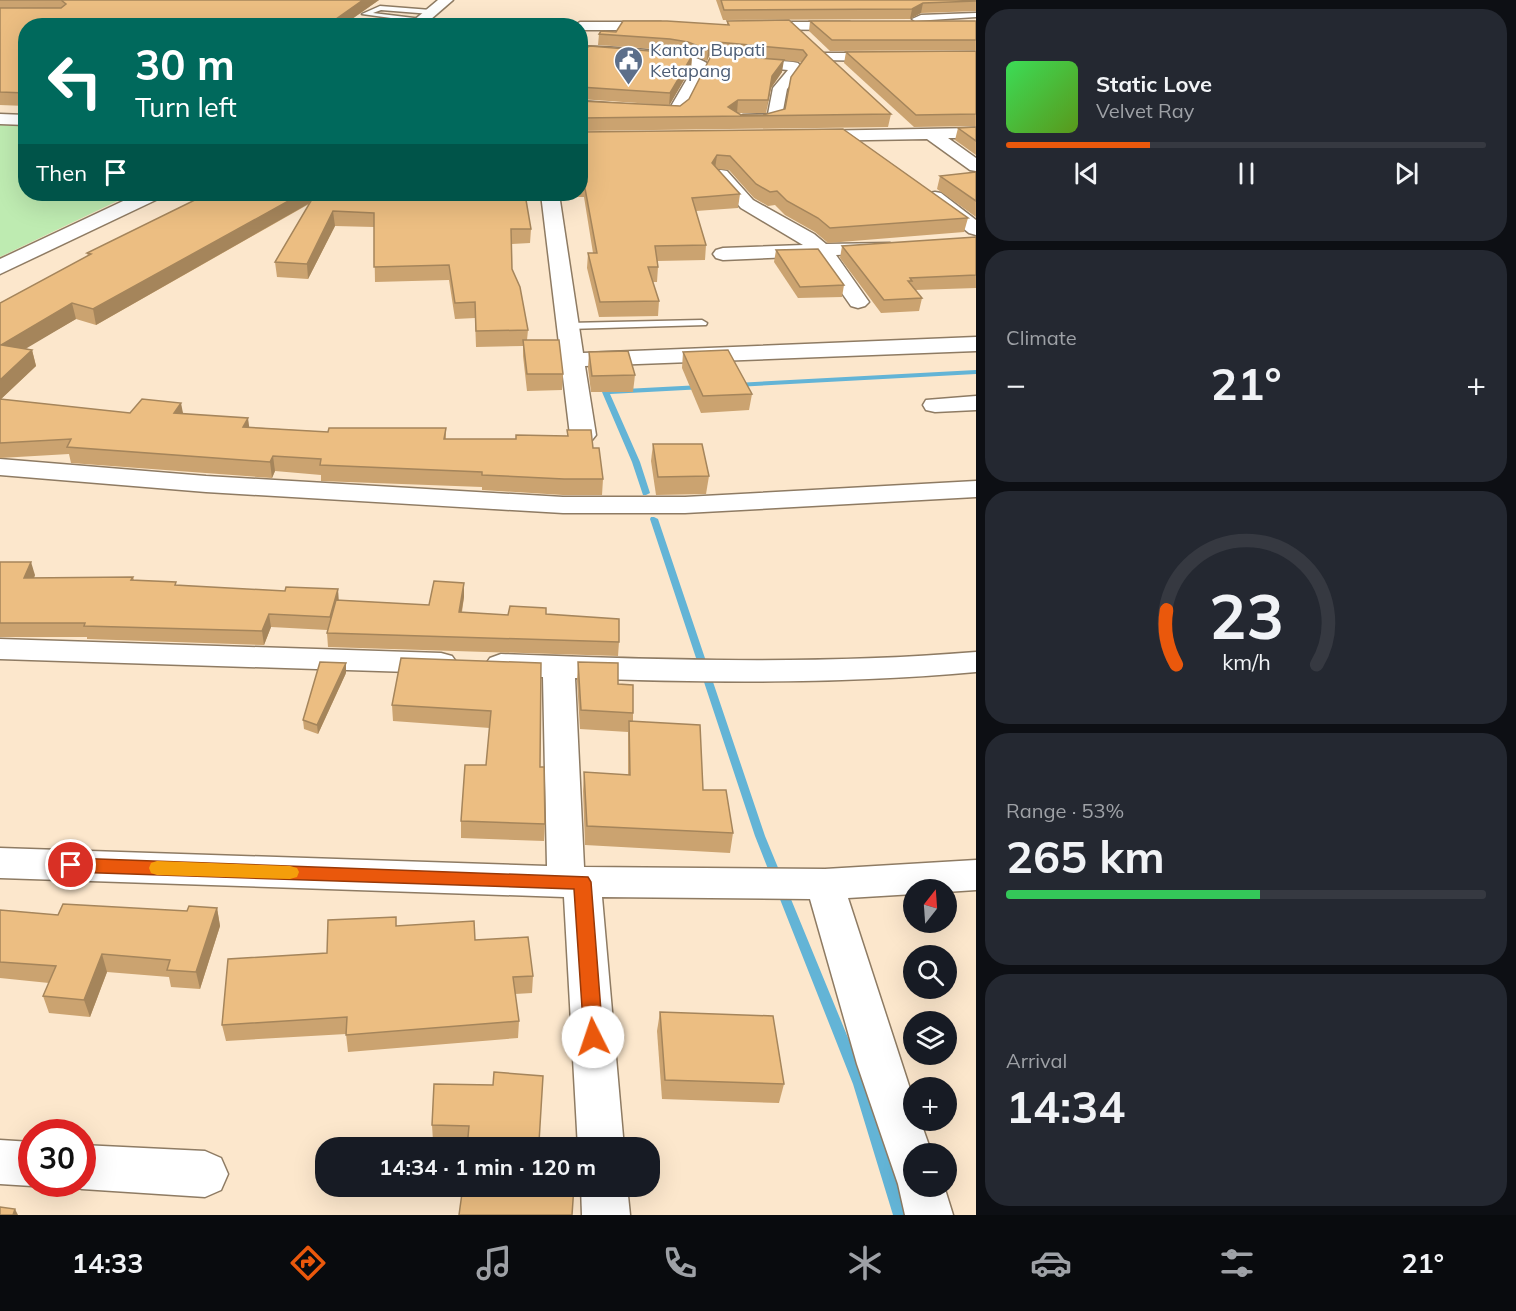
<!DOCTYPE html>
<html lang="en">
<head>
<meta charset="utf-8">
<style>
	body { margin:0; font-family:Mulish,sans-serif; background:#242831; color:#f1f3f6; height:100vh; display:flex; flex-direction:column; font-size:22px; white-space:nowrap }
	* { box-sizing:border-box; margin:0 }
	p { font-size:20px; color:#9ea1a6 }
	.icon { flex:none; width:33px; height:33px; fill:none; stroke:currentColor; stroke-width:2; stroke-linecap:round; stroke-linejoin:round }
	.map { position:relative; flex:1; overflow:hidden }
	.side { display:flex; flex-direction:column; gap:9px; padding:9px; background:#0d0f14; width:540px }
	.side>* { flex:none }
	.top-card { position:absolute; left:18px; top:18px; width:570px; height:183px; border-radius:24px; box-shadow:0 6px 24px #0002; background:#00695c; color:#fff; overflow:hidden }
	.needle { width:39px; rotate:17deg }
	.buttons { position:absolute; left:903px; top:879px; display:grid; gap:12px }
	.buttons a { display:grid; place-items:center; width:54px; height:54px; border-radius:50%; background:#171b24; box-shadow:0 6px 24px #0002; font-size:30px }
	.speed { position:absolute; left:18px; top:1119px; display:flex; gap:12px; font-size:30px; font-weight:700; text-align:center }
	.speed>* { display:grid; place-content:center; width:78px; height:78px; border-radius:50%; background:#171b24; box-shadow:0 6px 24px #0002; line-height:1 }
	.speed .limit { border:9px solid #d22; background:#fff; color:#111 }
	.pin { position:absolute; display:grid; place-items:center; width:51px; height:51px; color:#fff; margin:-26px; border:3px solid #fff; border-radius:50%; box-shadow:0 2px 6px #0007 }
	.me { position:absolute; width:66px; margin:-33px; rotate:356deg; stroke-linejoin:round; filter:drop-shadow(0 0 4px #0008) }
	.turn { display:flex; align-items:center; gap:21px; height:126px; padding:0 18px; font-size:27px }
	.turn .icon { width:78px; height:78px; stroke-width:2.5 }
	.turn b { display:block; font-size:42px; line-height:51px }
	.then { display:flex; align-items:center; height:57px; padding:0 18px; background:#0003; gap:12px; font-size:22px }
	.big { font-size:45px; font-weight:700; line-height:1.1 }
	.side .tile { flex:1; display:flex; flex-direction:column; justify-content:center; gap:9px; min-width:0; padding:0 21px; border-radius:24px; background:#242831 }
	.side .dial { align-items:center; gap:0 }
	.dial svg { height:156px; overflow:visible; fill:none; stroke:#363941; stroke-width:7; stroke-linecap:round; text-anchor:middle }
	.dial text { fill:#f1f3f6; stroke:none }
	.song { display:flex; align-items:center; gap:18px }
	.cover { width:72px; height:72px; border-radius:9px; background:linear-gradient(135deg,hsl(130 70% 55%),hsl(90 70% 35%)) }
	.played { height:6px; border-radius:3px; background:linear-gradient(90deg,#ea580c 30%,#363941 30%) }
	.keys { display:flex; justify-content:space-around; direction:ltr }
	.heat { display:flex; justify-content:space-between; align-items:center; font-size:33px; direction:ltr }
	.charge { height:9px; border-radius:4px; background:linear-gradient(90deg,#34c759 53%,#363941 0) }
	.trip { position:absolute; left:315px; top:1137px; width:345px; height:60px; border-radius:24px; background:#171b24; box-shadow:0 6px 24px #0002; font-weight:700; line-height:60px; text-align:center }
	.tab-bar { display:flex; height:96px; justify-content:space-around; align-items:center; background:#090b0e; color:#9ea1a6 }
	.tab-bar .icon { width:42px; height:42px }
	.tab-bar .selected { color:#ea580c }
	.tab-bar b { font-size:27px; color:#f1f3f6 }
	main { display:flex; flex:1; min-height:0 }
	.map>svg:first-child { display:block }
	.green { fill:#beebb1 }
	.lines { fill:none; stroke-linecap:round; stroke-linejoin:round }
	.stream { fill:#63b4d6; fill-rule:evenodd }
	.lane-casing { stroke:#8e7b63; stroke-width:3 }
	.street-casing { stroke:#8e7b63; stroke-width:3 }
	.secondary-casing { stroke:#8e7b63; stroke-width:3 }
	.primary-casing { stroke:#8e7b63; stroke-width:3 }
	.lane { fill:#fff; fill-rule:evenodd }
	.street { fill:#fff; fill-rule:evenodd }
	.secondary { fill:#fff; fill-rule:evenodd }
	.primary { fill:#fff; fill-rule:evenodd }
	.wall { fill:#cba370; fill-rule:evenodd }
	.shaded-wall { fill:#a5855b }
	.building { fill:#ecbe82; stroke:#a5855b; stroke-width:1.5 }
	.route { fill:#ea580c; stroke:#983908; stroke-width:1.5 }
	.slow { fill:#f59e0b }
	.labels { text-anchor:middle; stroke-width:5; stroke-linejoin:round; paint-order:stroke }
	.far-service-label { font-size:18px; fill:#4e5e75; stroke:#fff; text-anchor:start }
</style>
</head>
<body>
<main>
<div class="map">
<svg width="976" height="1215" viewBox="0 0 976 1215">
	<rect width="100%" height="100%" fill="#fce7cc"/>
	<!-- green -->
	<polygon class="green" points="0,125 25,126 26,194 132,194 0,257"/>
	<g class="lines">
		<!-- stream -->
		<g class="stream">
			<polygon points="976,370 976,374 736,387 732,385 736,383"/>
			<polygon points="701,385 704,385 704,389 610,394 640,462 650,493 646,495 643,495 632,462 602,392 606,390"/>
			<polygon points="651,517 654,517 658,519 765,836 867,1084 907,1215 893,1215 853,1084 755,836 650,519"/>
		</g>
		<defs>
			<g id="lane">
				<polygon points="380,6 431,10 434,12 431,14 381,10 373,13 422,19 420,22 362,14"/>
				<polygon points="976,13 976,17 915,21 912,19 921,15"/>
				<polygon points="702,320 707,323 706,325 568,329 563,326 568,323"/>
			</g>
			<g id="street">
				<polygon points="580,22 661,22 668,26 661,30 580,30 580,26 574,26"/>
				<polygon points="754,22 850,22 857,26 850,30 749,29 747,26"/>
				<path d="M580,46C605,48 695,49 709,65L686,110L679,116L580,111V101L670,108L694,67L685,63L580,54Z"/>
				<polygon points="824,53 884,53 891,57 884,61 819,60 817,57 819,54"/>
				<polygon points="741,58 793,62 798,63 803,70 787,89 781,121 743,125 735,120 743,115 768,114 773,88 788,70 736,65 734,62"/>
				<polygon points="976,128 976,138 948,138 976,158 976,171 970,170 927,139 811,141 803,136 811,131"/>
				<polygon points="721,170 727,171 753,200 814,234 826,244 890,243 893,247 890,251 883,253 836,255 869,302 865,306 858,308 851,306 816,256 723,260 716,258 713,254 716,250 723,248 803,245 741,208 712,175 715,171"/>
				<polygon points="935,192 941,193 976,220 976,235 969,233 929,201 926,197 929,193"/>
				<polygon points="541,194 559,194 583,353 976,337 976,351 585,366 596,435 592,440 583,443 574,440 570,435"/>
				<polygon points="976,396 976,410 935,412 926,410 923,405 926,400"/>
				<polygon points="0,459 206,476 563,497 685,497 976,481 976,497 685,513 563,513 206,492 0,475"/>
				<polygon points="0,639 441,653 452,656 457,663 452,670 441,673 0,659"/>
				<path d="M976,652V672C842,684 709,683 575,678L584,867L825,869L976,860V890L946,892V890H914V894L848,898L914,1101V1120H920L932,1154H914V1186H944L953,1215H905L898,1184L857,1064L810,899L602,897L624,1148H578L564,897L0,878V848L547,866L543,677L501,676L490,672L485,665L490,658L501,654C660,660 818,665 976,652Z"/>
				<polygon points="0,1140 32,1142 32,1184 39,1184 32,1186 0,1184"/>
				<polygon points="82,1145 205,1151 221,1158 228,1174 221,1190 205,1197 82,1189 67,1184 82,1184"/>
				<polygon points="581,1186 627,1186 630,1215 582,1215"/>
			</g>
			<polygon id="secondary" points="0,114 26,115 26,125 0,124"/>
			<g id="primary">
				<polygon points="438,0 453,0 423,26 407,26"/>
				<polygon points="138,194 163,194 160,198 0,274 0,259"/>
			</g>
		</defs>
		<!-- lane casing -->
		<use href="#lane" class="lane-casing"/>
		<!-- street casing -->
		<use href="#street" class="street-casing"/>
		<!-- secondary casing -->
		<use href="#secondary" class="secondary-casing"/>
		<!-- primary casing -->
		<use href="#primary" class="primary-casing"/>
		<!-- lane -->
		<use href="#lane" class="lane"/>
		<!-- street -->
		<use href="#street" class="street"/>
		<!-- secondary -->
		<use href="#secondary" class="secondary"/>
		<!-- primary -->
		<use href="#primary" class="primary"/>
	</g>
	<!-- wall -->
	<g class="wall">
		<polygon points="0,0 379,0 342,26 26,26 26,106 0,105"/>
		<polygon points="716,0 976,0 976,11 921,13 910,19 723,20"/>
		<path d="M789,20L891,114L888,127L580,131V101L652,104L580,99V53L692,56L691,68L669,105L680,106L689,99L712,55L709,56L707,61L687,53L669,50L598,45L599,34L616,32L727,25V21ZM716,54L801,62L785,109L763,115H741L737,113H766L771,88L782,72Z"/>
		<polygon points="810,21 976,21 976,50 830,51 809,31"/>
		<polygon points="976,51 976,126 914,127 844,63 846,52"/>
		<polygon points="976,127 976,155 955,140 958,128"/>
		<polygon points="843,129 968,218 964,232 828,243 815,232 785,215 775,205 768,206 754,198 729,170 717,169 740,194 738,208 696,211 706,245 705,260 657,261 658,267 657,282 653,282 659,301 658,316 599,317 587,268 588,253 593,253 584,197 562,197 560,194 580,194 580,132"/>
		<polygon points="976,172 976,217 937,189 940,176"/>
		<polygon points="207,194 540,194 539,197 525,197 531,229 530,243 512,244 512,269 528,330 527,340 563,374 562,390 527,391 523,356 523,346 476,347 475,318 455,319 449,280 375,282 374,227 335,226 308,279 277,277 275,262 309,204 96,325 76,319 25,348 32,350 36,366 1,399 130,413 183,414 249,427 328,432 446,428 446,439 516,439 567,436 567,430 593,448 603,479 602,495 563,495 482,490 482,487 321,481 321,475 275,471 272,478 71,463 69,454 0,458 0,303 88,256 87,253"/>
		<polygon points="976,237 976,288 915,290 922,298 919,311 881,313 840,258 842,246"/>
		<polygon points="776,250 844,285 842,297 798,298 774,262"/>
		<polygon points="589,352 635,375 633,392 591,392 588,368"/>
		<polygon points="683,352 752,394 749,410 701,413 682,368"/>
		<polygon points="653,444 709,476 706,494 656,495 651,461"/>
		<polygon points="0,562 35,575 34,578 133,577 134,580 176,585 339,600 429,605 464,597 462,612 508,615 546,614 619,642 618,656 328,647 327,633 327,630 271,627 264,645 87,639 87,637 0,637"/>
		<polygon points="578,662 618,684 633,713 633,721 703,790 733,833 730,853 585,845 583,791 584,772 628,775 628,732 580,729 577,680"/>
		<polygon points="541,663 540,767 545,824 544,841 461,838 461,821 486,765 490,728 393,721 392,705"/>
		<polygon points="346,673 318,734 304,729 303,720"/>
		<polygon points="217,908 220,926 200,989 171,987 169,977 107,972 90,1017 49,1013 43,996 49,983 0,978 0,910 58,915 187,911"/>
		<polygon points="396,926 475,940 533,976 532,993 515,994 519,1021 518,1038 348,1052 346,1034 226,1041 222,1025 327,953"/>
		<polygon points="660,1012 784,1084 779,1103 662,1099 657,1031"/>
		<polygon points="543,1076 468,1142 433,1141 432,1125 493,1085"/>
	</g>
	<!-- shaded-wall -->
	<g class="shaded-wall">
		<polygon points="363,0 379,0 342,26 326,26"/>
		<polygon points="923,3 921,13 910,19 912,9"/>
		<polygon points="717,42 716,54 709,56 707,61 708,50 710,44"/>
		<polygon points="692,56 691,68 669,106 670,93"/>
		<polygon points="784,60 782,72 771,88 766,113 772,76"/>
		<polygon points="738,100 737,113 728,107"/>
		<polygon points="717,155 715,169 712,163"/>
		<polygon points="301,194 322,194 322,196 96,325 93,309"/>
		<polygon points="333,211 335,226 308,279 307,264"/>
		<polygon points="72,303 76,319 5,361 1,345"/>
		<polygon points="32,350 36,366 0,400 0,380"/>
		<polygon points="181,403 184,418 174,413"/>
		<polygon points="248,418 250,433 243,427"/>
		<polygon points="273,456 275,471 272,478 270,462"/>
		<polygon points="31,562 35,575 28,591 24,578"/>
		<polygon points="464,583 464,597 459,626 459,612"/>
		<polygon points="338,589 339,603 331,630 330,617"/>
		<polygon points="269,614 271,627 264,645 262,631"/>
		<polygon points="346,663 346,673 318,734 317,725"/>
		<polygon points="217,908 220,926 200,989 196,972"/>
		<polygon points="102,954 107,972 90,1017 84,1000"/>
		<polygon points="15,1209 18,1215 13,1215"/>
	</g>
	<!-- building -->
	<g class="building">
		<polygon points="0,0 363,0 326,26 26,26 26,93 0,92 0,8 61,8 66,4 61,0"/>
		<polygon points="721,0 976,0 976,1 923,3 912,9 724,10"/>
		<polygon points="789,20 891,114 580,118 580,101 680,106 689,99 712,54 784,60 772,76 768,100 738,100 728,107 741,115 763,115 785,109 791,77 807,55 803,50 717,42 710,44 708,50 688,42 670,39 599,34 601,31 616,32 623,21 667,21 729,25 727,21"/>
		<polygon points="810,21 976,21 976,40 832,40"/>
		<polygon points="590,46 686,54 692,56 670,93 580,87 580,53 585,48"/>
		<polygon points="976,51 976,114 916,115 846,52"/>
		<polygon points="976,127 976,141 958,128"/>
		<polygon points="843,129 968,218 830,228 818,218 787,201 777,191 770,192 756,184 730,156 717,155 712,163 740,194 692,198 706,245 655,246 658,267 648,267 659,301 600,302 588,253 597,253 584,183 580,183 580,132"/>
		<polygon points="976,172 976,201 940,176"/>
		<polygon points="207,194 301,194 93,309 72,303 1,345 32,350 0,380 0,303 91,254 87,253"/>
		<polygon points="315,194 525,194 531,229 511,229 512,269 520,287 528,330 476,331 475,302 455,303 449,265 374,267 374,213 333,211 307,264 275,262"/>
		<polygon points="976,237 976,275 910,278 912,281 908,281 922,298 884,300 842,246"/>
		<polygon points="818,249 844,285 800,287 776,250"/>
		<polygon points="523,340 559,340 563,374 527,374"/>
		<polygon points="728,350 752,394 703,396 683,352"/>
		<polygon points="628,351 635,375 592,376 589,352"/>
		<polygon points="0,399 130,413 142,399 181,403 174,413 248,418 243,427 328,432 329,428 446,428 444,439 516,439 516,435 568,436 567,430 591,430 593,448 599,448 603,479 564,479 482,475 482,472 320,465 321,459 273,456 270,462 67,447 71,439 0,443"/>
		<polygon points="653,444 702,444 709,476 658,477"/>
		<polygon points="0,562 31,562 24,578 133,577 131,580 176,582 175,585 285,591 286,587 338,589 330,617 269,614 262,631 84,626 85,623 0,623"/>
		<polygon points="434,581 464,583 459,612 508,615 510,606 546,608 546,614 619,619 619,642 327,633 336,600 429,605"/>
		<polygon points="401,658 541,663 540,767 544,767 545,824 461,821 465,765 486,765 491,711 392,705"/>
		<polygon points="320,662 346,663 317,725 303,720"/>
		<polygon points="578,662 618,663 618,684 633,685 633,713 581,710"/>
		<polygon points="629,721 700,725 703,790 726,790 733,833 587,826 584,772 630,775"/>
		<polygon points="63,904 187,911 189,906 217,908 196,972 167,970 170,960 102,954 84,1000 43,996 56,966 0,962 0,910 58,915"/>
		<polygon points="396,917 396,926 474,921 475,940 528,937 533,976 513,977 519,1021 346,1035 347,1017 222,1025 228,959 327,953 328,920"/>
		<polygon points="660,1012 773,1016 784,1084 665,1080"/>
		<polygon points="494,1072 543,1076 539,1142 575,1145 575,1148 467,1148 469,1126 432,1125 434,1084 493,1085"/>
		<polygon points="463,1186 574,1186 572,1215 459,1215"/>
		<polygon points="0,1207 15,1209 13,1215 0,1215"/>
	</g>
	<!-- route -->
	<polygon class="route" points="71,858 588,877 591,882 603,1037 600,1043 593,1046 586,1043 584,1037 574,889 71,872 65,870 62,865 65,860"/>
	<!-- slow -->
	<polygon class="slow" points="157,861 290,866 297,868 299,872 297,877 290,879 157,875 151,873 149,868 151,863"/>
	<!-- icons -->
	<defs>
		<symbol id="civic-pin" viewBox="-11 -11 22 30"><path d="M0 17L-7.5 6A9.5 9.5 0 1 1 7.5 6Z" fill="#5c6f8a" stroke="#fff"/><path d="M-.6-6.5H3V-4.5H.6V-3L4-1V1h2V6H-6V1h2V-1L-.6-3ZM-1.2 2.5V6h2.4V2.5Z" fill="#fff"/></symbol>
	</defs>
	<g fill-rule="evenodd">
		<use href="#civic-pin" x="612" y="44" width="33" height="45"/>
	</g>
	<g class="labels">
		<!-- far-service labels -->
		<g class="far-service-label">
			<text x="650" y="56">Kantor Bupati<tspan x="650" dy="21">Ketapang</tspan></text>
		</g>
	</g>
</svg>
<div class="buttons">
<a><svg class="needle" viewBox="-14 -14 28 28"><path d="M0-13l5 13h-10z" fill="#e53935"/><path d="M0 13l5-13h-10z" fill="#9ea1a6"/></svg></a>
<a><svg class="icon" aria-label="search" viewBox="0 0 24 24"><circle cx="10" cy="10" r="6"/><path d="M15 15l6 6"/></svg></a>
<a><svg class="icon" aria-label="layers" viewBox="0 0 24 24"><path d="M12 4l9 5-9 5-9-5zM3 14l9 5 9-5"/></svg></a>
<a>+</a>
<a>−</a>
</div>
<div class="speed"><div class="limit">30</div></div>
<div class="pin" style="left:71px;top:865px;background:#d93025"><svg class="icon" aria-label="arrive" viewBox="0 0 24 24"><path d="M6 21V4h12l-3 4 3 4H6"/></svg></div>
<svg class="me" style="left:593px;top:1037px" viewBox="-20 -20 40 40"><circle r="19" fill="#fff"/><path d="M0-13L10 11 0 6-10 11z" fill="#ea580c"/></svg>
<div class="trip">14:34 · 1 min · 120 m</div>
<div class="top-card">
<div class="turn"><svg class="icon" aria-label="left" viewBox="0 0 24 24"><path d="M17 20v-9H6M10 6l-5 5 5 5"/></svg><div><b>30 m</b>Turn left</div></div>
<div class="then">Then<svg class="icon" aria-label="arrive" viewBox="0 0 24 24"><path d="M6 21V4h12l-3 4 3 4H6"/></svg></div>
</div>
</div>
<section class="side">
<div class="tile">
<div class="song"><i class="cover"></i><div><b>Static Love</b><p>Velvet Ray</p></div></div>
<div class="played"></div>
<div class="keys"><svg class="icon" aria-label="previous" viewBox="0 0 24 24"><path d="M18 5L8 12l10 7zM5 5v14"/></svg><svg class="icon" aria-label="pause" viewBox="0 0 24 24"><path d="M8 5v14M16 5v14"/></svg><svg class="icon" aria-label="next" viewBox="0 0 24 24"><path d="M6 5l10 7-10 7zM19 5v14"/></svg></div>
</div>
<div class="tile"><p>Climate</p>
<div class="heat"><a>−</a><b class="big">21°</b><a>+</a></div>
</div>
<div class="tile dial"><svg viewBox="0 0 100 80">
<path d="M14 69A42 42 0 1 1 86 69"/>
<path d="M14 69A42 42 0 0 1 9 41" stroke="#ea580c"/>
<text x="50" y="56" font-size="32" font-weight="700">23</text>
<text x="50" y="72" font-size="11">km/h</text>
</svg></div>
<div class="tile"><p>Range · 53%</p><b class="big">265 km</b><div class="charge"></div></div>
<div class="tile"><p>Arrival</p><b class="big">14:34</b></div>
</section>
</main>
<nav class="tab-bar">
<b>14:33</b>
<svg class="icon selected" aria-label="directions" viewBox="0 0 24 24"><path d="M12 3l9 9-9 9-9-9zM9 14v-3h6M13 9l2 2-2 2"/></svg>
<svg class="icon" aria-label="music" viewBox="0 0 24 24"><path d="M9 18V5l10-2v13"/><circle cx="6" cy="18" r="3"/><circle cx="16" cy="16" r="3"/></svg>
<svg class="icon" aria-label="phone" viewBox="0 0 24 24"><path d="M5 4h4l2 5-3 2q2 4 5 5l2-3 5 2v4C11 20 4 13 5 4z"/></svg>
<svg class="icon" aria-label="climate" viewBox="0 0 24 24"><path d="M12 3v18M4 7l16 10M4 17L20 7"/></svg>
<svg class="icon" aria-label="car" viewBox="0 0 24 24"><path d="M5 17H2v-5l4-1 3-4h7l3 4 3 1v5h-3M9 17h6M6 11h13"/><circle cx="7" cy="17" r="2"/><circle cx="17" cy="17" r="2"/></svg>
<svg class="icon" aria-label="filters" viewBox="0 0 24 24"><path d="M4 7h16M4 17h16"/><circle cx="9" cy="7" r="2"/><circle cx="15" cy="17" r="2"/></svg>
<b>21°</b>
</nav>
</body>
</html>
